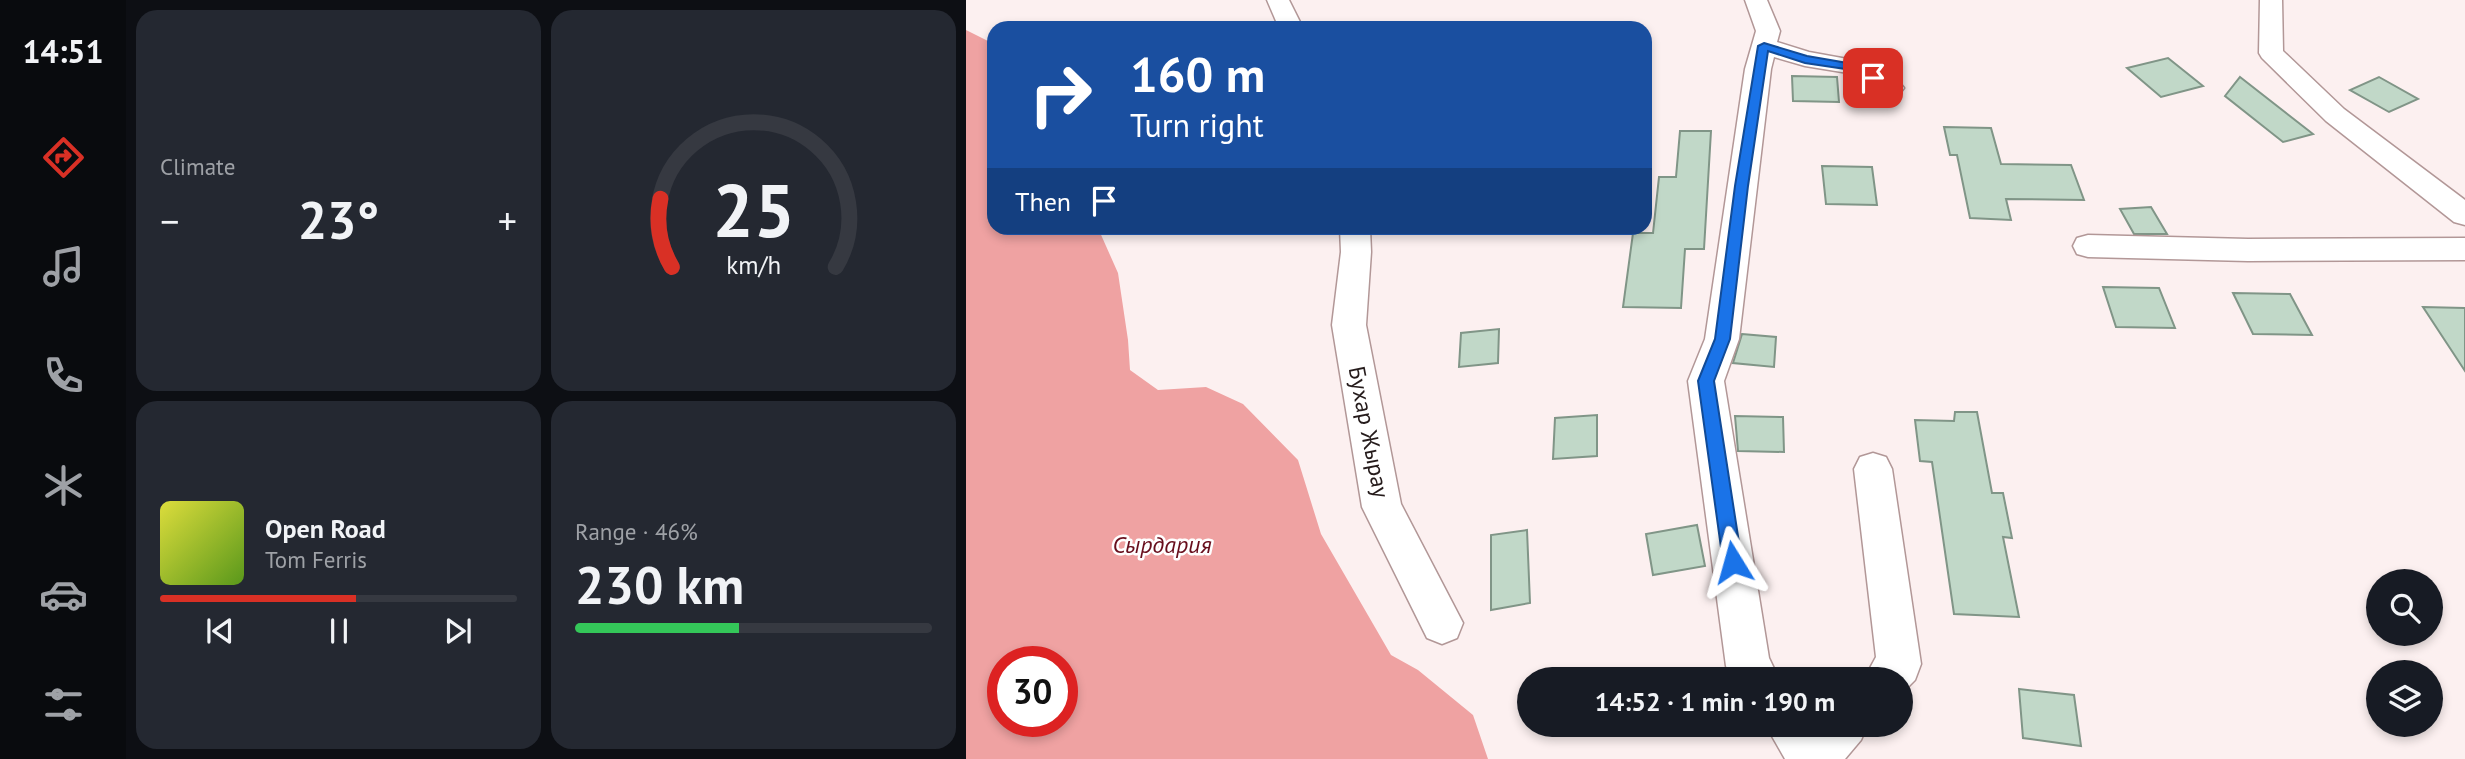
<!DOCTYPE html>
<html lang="en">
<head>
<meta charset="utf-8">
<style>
	body { margin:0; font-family:"PT Sans",sans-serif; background:#242831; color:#f1f3f6; height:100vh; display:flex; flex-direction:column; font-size:26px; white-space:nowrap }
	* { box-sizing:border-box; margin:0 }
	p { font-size:23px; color:#9ea1a6 }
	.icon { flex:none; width:38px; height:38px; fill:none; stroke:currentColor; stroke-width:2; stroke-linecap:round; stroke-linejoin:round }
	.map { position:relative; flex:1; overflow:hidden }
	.drawer { display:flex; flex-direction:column; gap:10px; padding:10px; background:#0d0f14; width:840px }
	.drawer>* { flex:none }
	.top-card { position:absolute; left:21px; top:21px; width:665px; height:214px; border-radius:21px; box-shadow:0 4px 10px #0003; background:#1a4fa0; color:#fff; overflow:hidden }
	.buttons { position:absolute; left:1400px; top:569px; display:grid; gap:14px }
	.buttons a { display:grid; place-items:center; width:77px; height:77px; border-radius:50%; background:#171b24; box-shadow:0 4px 10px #0003; font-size:35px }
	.speed { position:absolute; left:21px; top:646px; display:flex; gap:14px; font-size:35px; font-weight:700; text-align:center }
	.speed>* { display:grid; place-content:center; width:91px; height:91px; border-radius:50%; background:#171b24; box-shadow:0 4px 10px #0003; line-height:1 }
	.speed .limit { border:10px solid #d22; background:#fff; color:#111 }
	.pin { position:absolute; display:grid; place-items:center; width:60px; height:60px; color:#fff; margin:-30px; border-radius:14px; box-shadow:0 4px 10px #0006 }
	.me { position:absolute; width:77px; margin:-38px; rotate:352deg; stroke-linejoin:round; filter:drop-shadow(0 0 5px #0008) }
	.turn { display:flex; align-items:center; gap:24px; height:147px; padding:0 28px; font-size:32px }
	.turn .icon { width:91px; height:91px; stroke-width:2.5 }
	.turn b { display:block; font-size:49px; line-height:60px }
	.then { display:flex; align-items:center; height:66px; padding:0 28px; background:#0003; gap:14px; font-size:26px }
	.big { font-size:52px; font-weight:700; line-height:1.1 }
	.drawer .tile { flex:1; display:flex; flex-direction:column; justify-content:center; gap:10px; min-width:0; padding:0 24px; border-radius:21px; background:#242831 }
	.drawer .dial { align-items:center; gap:0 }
	.dial svg { height:182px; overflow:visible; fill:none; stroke:#363941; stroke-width:7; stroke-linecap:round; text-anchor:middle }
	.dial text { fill:#f1f3f6; stroke:none }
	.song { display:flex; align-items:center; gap:21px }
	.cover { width:84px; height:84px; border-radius:10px; background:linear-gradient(135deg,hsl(60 70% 55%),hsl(90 70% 35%)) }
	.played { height:7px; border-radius:4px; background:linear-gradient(90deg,#d93025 55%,#363941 55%) }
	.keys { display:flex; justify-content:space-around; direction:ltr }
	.heat { display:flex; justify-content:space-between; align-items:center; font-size:38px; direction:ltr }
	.charge { height:10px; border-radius:5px; background:linear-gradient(90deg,#34c759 46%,#363941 0) }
	.drawer .tiles { flex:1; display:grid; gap:10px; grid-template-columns:repeat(2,1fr) }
	.trip { position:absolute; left:551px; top:667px; width:396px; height:70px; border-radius:35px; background:#171b24; box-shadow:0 4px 10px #0003; font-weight:700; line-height:70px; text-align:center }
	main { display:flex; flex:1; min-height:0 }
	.dock { display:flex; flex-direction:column; width:126px; justify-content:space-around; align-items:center; background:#090b0e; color:#9ea1a6 }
	.dock .icon { width:49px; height:49px }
	.dock .selected { color:#d93025 }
	.dock b { font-size:32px; color:#f1f3f6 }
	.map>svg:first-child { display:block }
	.water { fill:#efa2a2; fill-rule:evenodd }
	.building { fill:#c1d8c8; stroke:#809587; stroke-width:2 }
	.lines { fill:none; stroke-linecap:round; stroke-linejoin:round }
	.street-casing { stroke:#b29797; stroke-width:3 }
	.street { fill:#fff; fill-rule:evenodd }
	.route { fill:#1a73e8; stroke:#114b97; stroke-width:2 }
	.labels { text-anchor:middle; stroke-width:5; stroke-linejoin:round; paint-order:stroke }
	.street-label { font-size:23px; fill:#251b1b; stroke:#fff }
	.water-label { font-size:24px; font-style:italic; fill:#680e1c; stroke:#fff }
</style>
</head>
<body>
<main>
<nav class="dock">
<b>14:51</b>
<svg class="icon selected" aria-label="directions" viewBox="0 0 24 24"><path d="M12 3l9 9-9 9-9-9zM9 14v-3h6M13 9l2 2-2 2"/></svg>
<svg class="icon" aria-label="music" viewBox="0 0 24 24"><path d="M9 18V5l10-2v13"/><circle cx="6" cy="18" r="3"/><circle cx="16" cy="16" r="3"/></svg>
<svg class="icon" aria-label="phone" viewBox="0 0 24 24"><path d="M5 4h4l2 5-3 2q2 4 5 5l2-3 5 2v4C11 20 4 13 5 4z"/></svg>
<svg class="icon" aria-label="climate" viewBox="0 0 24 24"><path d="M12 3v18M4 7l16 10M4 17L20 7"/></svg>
<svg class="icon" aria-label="car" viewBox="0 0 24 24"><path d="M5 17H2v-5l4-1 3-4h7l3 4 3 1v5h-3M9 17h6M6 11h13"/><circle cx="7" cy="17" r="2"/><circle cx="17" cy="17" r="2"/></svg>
<svg class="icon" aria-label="filters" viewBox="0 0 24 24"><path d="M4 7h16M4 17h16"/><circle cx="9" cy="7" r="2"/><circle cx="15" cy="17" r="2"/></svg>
</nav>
<section class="drawer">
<div class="tiles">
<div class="tile"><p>Climate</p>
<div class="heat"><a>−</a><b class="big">23°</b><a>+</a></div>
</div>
<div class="tile dial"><svg viewBox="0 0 100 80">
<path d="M14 69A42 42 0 1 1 86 69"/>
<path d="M14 69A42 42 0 0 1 9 39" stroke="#d93025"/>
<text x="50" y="56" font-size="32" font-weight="700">25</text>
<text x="50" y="72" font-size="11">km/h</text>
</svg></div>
<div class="tile">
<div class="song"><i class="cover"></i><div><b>Open Road</b><p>Tom Ferris</p></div></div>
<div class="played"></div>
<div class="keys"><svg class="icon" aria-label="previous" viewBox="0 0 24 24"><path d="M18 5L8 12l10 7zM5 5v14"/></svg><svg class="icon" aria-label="pause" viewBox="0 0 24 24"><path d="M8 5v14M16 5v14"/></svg><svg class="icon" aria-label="next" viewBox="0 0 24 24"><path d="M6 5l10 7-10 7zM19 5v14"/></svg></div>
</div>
<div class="tile"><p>Range · 46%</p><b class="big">230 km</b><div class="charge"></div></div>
</div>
</section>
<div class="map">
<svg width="1499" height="759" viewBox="0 0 1499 759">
	<rect width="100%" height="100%" fill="#fcf0f0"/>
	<!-- water -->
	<path class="water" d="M0,30L28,44V228H132L152,273L162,340L164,370L192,390L240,387L277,404L332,460L355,534L425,655L452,670L507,715L522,759H0ZM37,662H96V721H37Z"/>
	<!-- building -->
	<g class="building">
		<polygon points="1202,58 1237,86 1195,97 1161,68"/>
		<polygon points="826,76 871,77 873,102 827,101"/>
		<polygon points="1274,77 1347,134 1317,142 1259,96"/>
		<polygon points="1413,77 1452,99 1423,112 1384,90"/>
		<polygon points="978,127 1025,128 1035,164 1105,165 1118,200 1040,199 1045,220 1004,218 991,155 984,155"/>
		<polygon points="714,131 745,131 738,249 719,249 715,308 657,307 667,233 687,233 693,177 710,177"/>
		<polygon points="856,166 906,167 911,205 860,204"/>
		<polygon points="1185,207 1201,234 1168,234 1154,209"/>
		<polygon points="1137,287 1193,288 1209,328 1150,327"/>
		<polygon points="1267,293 1324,294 1346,335 1287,334"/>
		<polygon points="1457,307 1499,308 1499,371"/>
		<polygon points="533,329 532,363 493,367 495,333"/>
		<polygon points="776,334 810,337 808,367 767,363"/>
		<polygon points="989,412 1011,412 1026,493 1037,493 1046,538 1037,537 1053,617 988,614 966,462 954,461 949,420 988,421"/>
		<polygon points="631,415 631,456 587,459 589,418"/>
		<polygon points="769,416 817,417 818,452 772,451"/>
		<polygon points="731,525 739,566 687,575 680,534"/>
		<polygon points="561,530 564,603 525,610 525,535"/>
		<polygon points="1053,689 1108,695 1115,746 1057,738"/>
	</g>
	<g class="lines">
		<defs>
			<g id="street">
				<polygon points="301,0 323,0 337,28 313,28"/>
				<polygon points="779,0 801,0 814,31 811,42 843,52 898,62 934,83 938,88 934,93 925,96 916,93 882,73 839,66 808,57 805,69 773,339 758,381 803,658 813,679 765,679 760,666 722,381 739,339 779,69 790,31"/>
				<polygon points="1294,0 1316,0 1317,51 1378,109 1499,200 1499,225 1488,222 1360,121 1296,58 1293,53"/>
				<polygon points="374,228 404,228 405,252 400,325 435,504 497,623 491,638 476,644 461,638 396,507 366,325 375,252"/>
				<polygon points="1122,235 1282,239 1499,238 1499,260 1282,261 1122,257 1111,254 1107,246 1111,238"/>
				<polygon points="907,453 920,457 926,469 955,664 949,680 934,695 934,679 898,679 910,657 888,469 894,457"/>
				<polygon points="799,724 902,724 895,740 879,759 819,759"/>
			</g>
		</defs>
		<!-- street casing -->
		<use href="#street" class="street-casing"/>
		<!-- street -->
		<use href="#street" class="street"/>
	</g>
	<!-- route -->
	<polygon class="route" points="798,43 841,56 893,65 913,78 907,81 886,70 839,63 802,51 782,186 764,339 748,381 776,562 773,569 767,571 760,569 757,562 732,381 749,339 769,186 792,46"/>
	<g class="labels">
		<!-- street labels -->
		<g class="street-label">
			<text transform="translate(403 432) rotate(79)" y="8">Бухар Жырау</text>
		</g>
		<!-- water labels -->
		<g class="water-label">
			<text x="196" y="553">Сырдария</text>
		</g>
	</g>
</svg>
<div class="buttons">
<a><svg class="icon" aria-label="search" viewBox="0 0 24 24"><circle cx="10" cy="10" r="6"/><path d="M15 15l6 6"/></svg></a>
<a><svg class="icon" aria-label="layers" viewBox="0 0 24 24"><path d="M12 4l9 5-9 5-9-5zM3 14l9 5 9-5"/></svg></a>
</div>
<div class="speed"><div class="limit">30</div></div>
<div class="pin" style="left:907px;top:78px;background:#d93025"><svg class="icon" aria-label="arrive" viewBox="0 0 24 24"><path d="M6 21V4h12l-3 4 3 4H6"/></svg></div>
<svg class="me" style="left:767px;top:562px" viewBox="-20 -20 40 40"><path d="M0-17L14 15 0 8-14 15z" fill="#1a73e8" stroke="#fff" stroke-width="4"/></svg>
<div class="trip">14:52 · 1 min · 190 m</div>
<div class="top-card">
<div class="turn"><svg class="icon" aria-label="right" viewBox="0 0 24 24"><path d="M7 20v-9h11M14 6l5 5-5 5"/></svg><div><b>160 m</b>Turn right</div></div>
<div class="then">Then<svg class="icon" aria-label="arrive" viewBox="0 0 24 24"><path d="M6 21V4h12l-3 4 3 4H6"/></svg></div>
</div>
</div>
</main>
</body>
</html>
